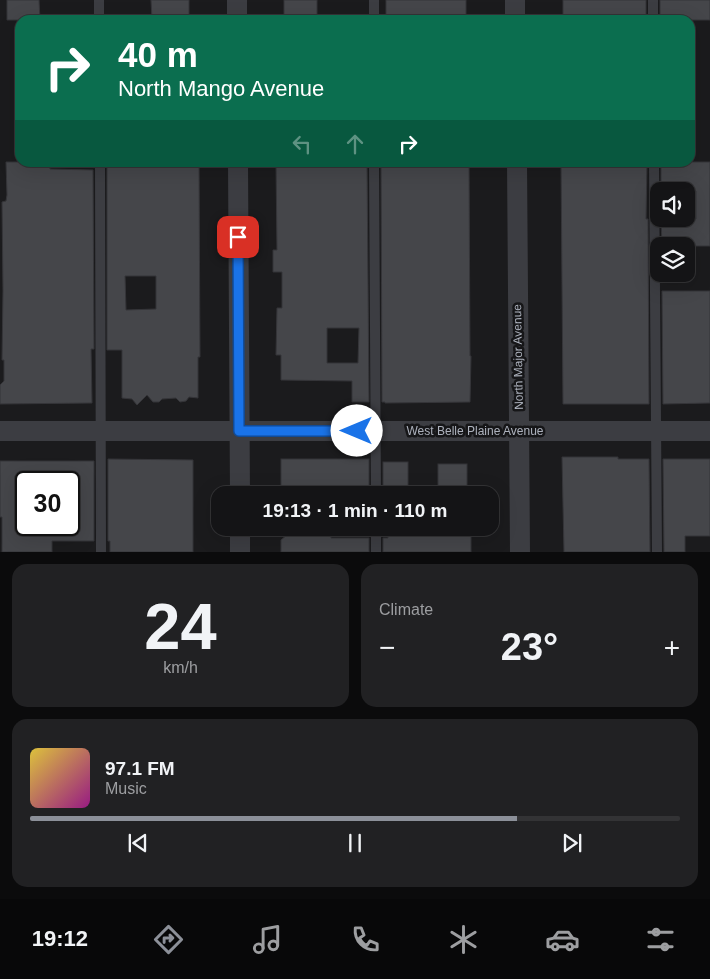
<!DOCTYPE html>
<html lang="en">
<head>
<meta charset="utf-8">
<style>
	body { margin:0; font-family:Helvetica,sans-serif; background:#212123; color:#f1f3f6; height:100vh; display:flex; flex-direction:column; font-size:19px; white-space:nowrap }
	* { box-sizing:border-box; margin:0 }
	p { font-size:16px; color:#9d9ea1 }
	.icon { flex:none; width:28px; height:28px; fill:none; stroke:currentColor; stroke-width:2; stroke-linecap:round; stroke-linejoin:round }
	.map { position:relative; height:552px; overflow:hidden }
	.drawer { display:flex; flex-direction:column; gap:12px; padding:12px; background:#0b0b0c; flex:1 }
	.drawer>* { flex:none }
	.guide { position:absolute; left:15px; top:15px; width:680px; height:152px; border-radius:15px; box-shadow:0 5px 20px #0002,0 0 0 1px #333335; background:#0b6e4f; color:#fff; overflow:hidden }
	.fabs { position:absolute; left:650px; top:182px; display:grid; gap:10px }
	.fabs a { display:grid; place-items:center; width:45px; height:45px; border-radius:10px; background:#141416; box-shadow:0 5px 20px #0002,0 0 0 1px #333335; font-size:25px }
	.speed { position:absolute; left:15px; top:471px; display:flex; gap:10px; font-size:25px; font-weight:700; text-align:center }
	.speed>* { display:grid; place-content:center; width:65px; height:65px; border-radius:50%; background:#141416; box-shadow:0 5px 20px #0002,0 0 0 1px #333335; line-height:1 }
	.speed .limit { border:2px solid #111; border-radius:8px; background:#fff; color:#111 }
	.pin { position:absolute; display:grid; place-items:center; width:42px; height:42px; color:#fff; margin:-21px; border-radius:10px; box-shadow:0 2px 8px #0006 }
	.me { position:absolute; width:55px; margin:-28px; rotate:270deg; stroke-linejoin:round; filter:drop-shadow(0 0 4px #0008) }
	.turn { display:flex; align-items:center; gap:18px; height:105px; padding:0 20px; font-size:22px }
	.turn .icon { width:65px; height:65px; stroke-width:2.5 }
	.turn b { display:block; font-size:35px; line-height:42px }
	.lanes { display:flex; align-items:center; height:48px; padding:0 20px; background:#0003; justify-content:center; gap:25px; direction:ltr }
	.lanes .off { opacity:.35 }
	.big { font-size:38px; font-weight:700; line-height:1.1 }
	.drawer .widget { flex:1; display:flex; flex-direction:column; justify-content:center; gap:8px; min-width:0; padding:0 18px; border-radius:15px; background:#212123 }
	.drawer .dial { align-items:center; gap:0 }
	.dial b { font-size:65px; line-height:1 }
	.song { display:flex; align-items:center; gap:15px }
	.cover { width:60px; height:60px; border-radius:8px; background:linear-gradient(135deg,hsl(50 70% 55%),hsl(310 70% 35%)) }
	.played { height:5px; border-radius:2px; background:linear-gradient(90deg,#8c9099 75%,#333335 75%) }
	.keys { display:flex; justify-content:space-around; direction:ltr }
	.heat { display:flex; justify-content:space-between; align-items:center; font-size:28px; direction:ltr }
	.drawer .tiles { flex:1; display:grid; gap:12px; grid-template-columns:1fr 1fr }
	.widget:last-child { grid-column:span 2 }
	.trip { position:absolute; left:211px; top:486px; width:288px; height:50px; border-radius:15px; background:#141416; box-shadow:0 5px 20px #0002,0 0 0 1px #333335; font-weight:700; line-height:50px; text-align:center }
	.tab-bar { display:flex; height:80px; justify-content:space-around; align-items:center; background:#080809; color:#9d9ea1 }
	.tab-bar .icon { width:35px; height:35px }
	.tab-bar .selected { color:#8c9099 }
	.tab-bar b { font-size:22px; color:#f1f3f6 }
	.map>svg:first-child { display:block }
	.building { fill:#45464a; stroke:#353539; fill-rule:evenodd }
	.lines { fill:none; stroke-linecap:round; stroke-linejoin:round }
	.lane { stroke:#3c3d42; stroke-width:10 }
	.street { stroke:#3c3d42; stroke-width:20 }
	.route-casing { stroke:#114b97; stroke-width:12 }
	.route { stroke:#1a73e8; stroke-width:9 }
	.labels { text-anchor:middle; stroke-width:5; stroke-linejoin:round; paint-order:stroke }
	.street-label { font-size:12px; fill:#adb2bd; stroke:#161618 }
</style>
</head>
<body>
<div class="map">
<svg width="710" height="552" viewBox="0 0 710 552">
	<rect width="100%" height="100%" fill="#1b1b1d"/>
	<!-- building -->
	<g class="building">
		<polygon points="7,0 39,0 40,20 7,20"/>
		<polygon points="151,0 189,0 189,20 152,20"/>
		<rect x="284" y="0" width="33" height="20"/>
		<rect x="386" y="0" width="80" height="20"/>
		<rect x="563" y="0" width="83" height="20"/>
		<rect x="660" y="0" width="50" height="20"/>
		<polygon points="6,162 49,162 50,169 93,170 94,349 91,349 92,403 0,404 0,385 4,381 4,360 2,360 3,291 2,202 6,201 7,195"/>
		<path d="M107,162H199L200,357H198V398L189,397L186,401L180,402L176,398L162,399L159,402H153L147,395L137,405L132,399L122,398V350H107ZM125,276H156V309L126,310Z"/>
		<path d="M276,162H367L369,402H352V381L281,380V355H276L277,308H282V272H273V250H277ZM327,328H359L358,363H327Z"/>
		<polygon points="381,162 469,162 470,356 471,356 470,402 385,403 385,402 382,402"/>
		<polygon points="561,162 647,162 646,219 648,219 649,404 563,404"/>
		<polygon points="661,162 710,162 710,246 662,246 661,219 696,219 696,191 661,191"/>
		<polygon points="662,291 710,291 710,403 663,404"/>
		<polygon points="562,457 618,457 618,459 649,459 650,552 564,552"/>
		<polygon points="108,459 193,460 193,552 110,552 110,541 108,541"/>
		<rect x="281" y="459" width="88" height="36"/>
		<polygon points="663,459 710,459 710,536 685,536 685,552 664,552"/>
		<path d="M0,461H94V541H52V552H2V517H0ZM26,480H75L74,525L46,526V525H26Z"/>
		<rect x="383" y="462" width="25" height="33"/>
		<rect x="438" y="464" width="29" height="31"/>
		<polygon points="295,528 331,528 331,538 369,538 369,552 281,552 281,540"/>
		<polygon points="388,528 471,528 471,552 383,552 383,538 388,538"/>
	</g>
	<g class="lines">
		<!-- lane -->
		<g class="lane">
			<polyline points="99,0 99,20"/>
			<polyline points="374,0 374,20"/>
			<polyline points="653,0 653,20"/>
			<polyline points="100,162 101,552"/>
			<polyline points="374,162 376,495"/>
			<polyline points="654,162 657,552"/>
			<polyline points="376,528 376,552"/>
		</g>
		<!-- street -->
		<g class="street">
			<polyline points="237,0 237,20"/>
			<polyline points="515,0 515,20"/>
			<polyline points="238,162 240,495"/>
			<polyline points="517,162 520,552"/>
			<polyline points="0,431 710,431"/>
			<polyline points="240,528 240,552"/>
		</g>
	</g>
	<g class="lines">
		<defs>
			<polyline id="route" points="238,237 239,431 357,431"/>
		</defs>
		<!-- route casing -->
		<use href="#route" class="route-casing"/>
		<!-- route -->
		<use href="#route" class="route"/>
	</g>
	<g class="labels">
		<!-- street labels -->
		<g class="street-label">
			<text transform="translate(518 357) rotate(-91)" y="4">North Major Avenue</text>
			<text x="475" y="435">West Belle Plaine Avenue</text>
		</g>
	</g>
</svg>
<div class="fabs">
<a><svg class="icon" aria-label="sound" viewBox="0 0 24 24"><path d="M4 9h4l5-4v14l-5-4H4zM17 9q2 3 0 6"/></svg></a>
<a><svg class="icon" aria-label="layers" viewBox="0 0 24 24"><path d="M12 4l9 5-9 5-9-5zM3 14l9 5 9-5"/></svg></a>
</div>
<div class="speed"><div class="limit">30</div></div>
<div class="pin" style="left:238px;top:237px;background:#d93025"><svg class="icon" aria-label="arrive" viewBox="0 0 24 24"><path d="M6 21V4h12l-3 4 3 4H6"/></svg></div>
<svg class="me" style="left:357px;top:431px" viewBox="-20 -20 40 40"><circle r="19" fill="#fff"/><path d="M0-13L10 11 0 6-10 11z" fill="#1a73e8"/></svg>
<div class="trip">19:13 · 1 min · 110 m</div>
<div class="guide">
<div class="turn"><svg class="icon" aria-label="right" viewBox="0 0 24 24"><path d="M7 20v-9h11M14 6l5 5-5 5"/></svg><div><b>40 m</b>North Mango Avenue</div></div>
<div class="lanes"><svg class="icon off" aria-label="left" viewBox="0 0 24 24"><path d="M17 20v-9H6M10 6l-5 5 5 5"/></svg><svg class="icon off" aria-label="ahead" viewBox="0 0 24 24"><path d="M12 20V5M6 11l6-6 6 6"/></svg><svg class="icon" aria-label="right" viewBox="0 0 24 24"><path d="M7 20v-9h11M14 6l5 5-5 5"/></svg></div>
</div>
</div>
<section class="drawer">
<div class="tiles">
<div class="widget dial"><b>24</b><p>km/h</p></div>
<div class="widget"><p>Climate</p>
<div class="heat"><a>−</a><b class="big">23°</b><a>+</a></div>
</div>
<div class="widget">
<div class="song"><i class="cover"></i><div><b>97.1 FM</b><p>Music</p></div></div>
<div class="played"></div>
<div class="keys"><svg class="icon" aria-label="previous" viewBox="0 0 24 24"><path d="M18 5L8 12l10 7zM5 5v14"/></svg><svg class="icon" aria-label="pause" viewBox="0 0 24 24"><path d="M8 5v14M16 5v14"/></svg><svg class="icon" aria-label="next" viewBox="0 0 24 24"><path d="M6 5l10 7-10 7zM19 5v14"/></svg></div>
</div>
</div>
</section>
<nav class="tab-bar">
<b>19:12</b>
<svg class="icon selected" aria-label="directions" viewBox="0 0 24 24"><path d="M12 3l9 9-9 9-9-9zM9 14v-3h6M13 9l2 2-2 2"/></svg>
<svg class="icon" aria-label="music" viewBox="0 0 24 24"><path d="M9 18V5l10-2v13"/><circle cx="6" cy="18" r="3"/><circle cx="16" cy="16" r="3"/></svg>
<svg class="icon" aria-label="phone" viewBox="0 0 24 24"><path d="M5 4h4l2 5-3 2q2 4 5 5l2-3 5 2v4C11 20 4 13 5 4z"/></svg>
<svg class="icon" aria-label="climate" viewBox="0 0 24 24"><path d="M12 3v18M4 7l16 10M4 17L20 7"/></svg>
<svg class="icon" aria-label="car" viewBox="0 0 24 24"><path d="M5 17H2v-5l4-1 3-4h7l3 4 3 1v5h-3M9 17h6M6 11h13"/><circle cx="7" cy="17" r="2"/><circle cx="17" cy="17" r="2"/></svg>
<svg class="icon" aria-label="filters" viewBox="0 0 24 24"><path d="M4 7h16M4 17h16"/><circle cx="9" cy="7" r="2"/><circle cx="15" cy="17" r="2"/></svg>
</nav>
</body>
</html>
